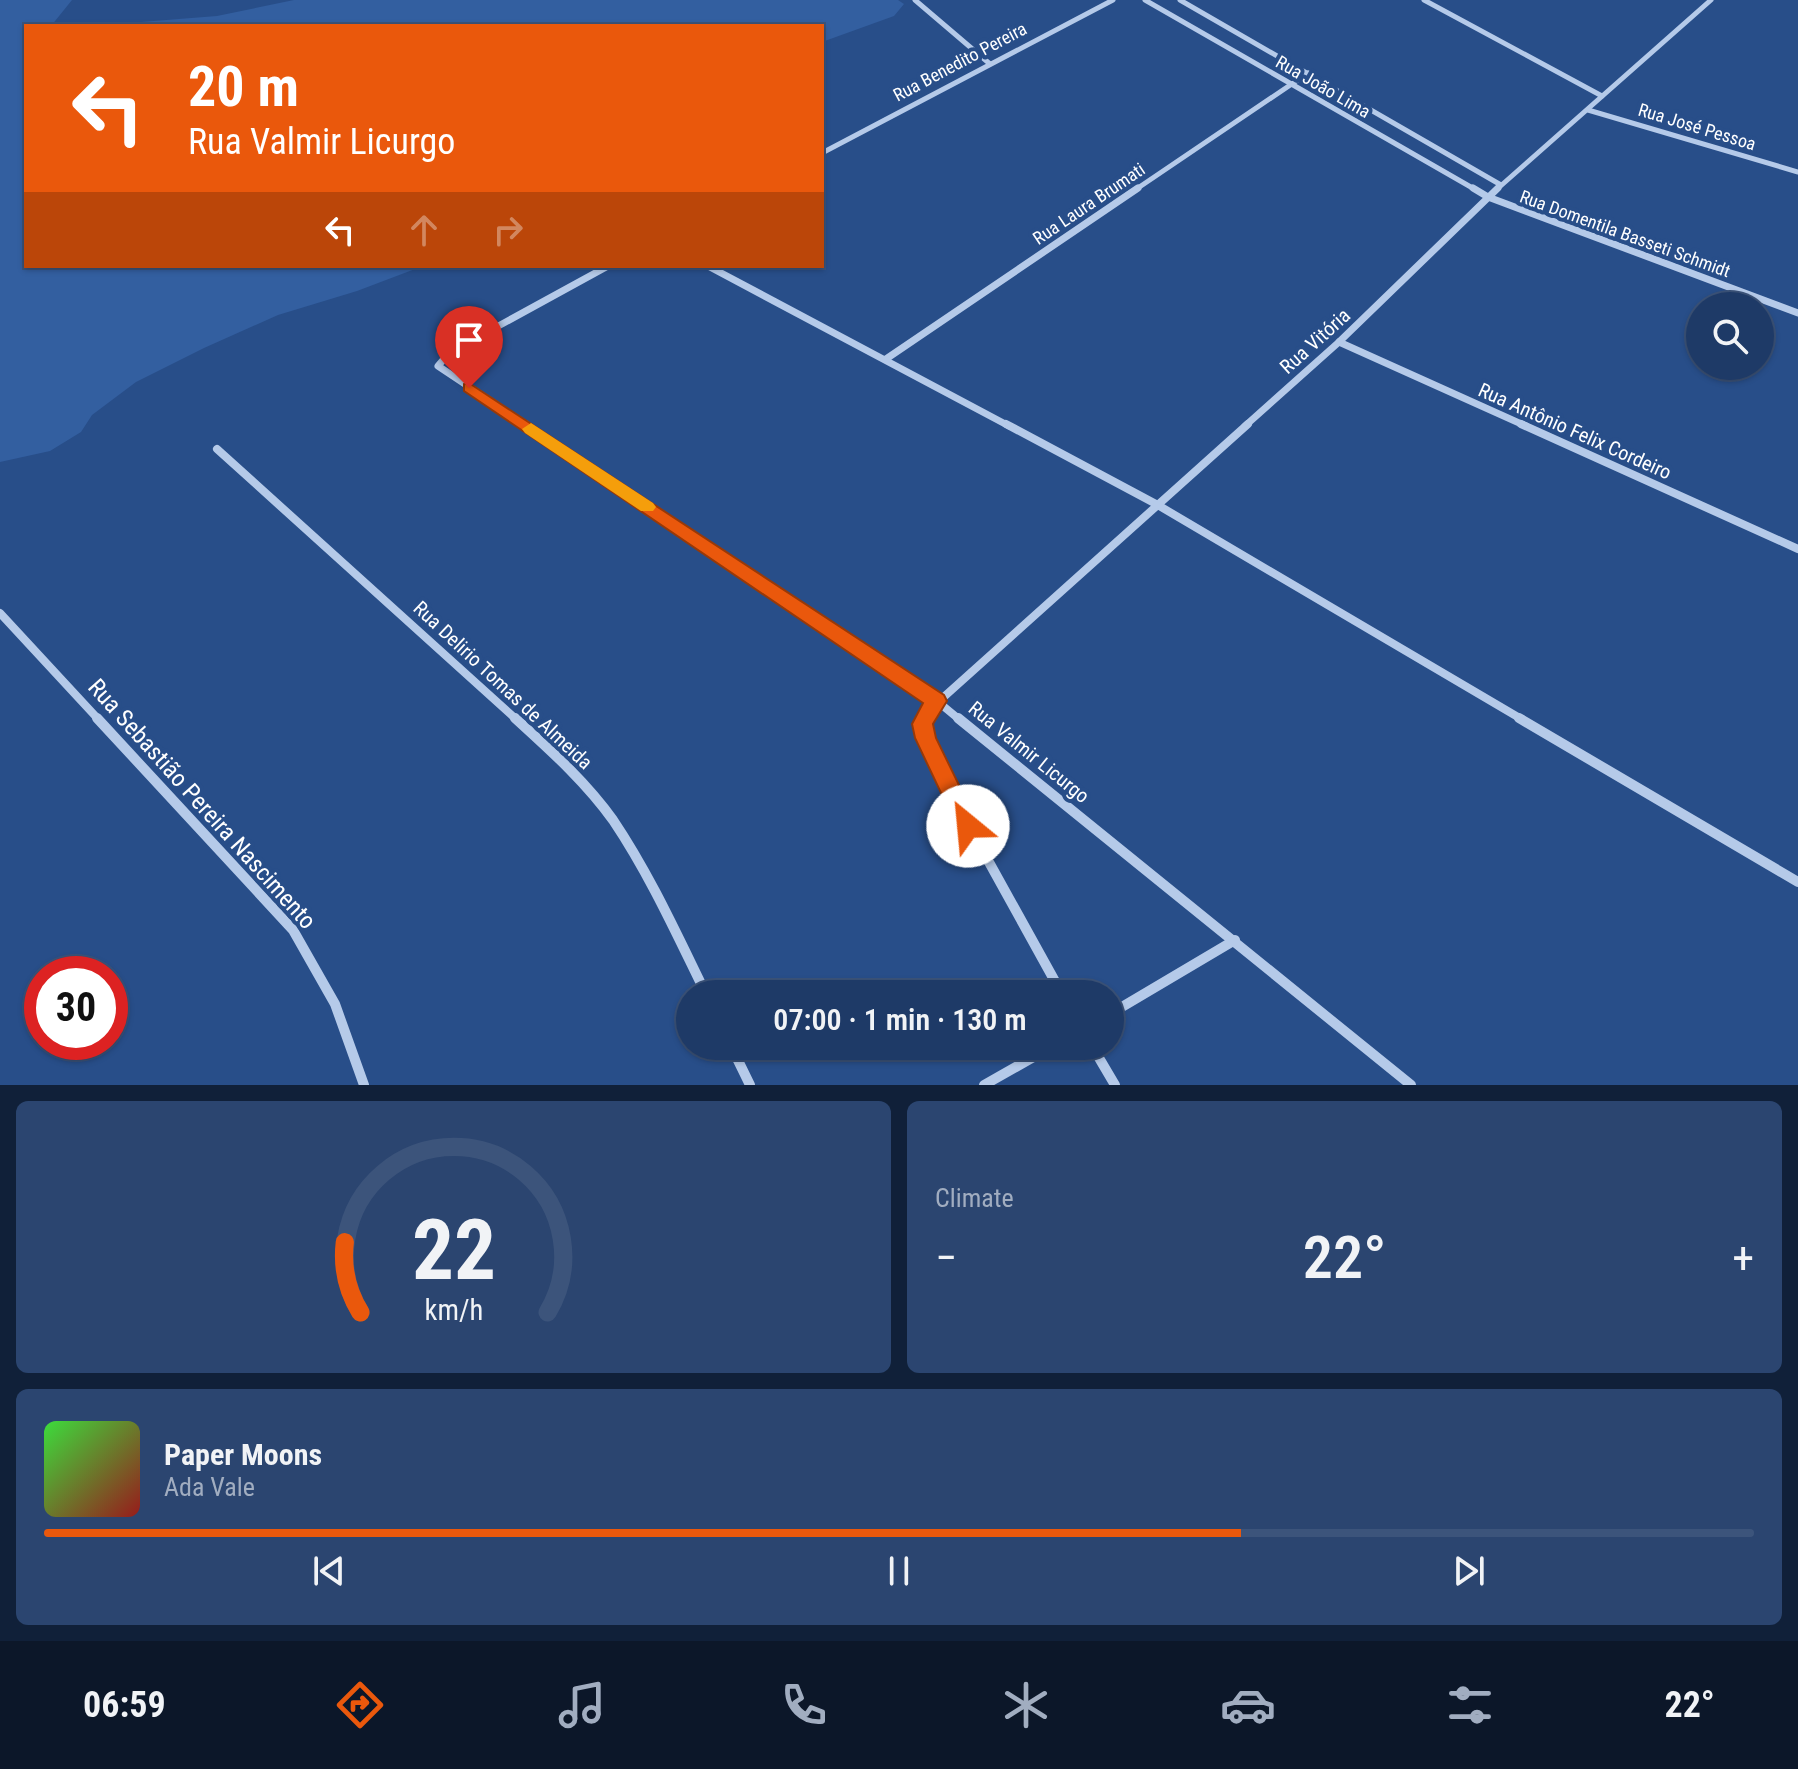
<!DOCTYPE html>
<html lang="en">
<head>
<meta charset="utf-8">
<style>
	body { margin:0; font-family:"Roboto Condensed",sans-serif; background:#2b4570; color:#f1f3f6; height:100vh; display:flex; flex-direction:column; font-size:30px; white-space:nowrap }
	* { box-sizing:border-box; margin:0 }
	p { font-size:26px; color:#a1adc0 }
	.icon { flex:none; width:44px; height:44px; fill:none; stroke:currentColor; stroke-width:2; stroke-linecap:round; stroke-linejoin:round }
	.map { position:relative; height:1085px; overflow:hidden }
	.sheet { display:flex; flex-direction:column; gap:16px; padding:16px; background:#102039; flex:1 }
	.sheet>* { flex:none }
	.hud { position:absolute; left:24px; top:24px; width:800px; height:244px; border-radius:0px; box-shadow:0 2px 6px #0004,0 0 0 2px #3c547b; background:#ea580c; color:#fff; overflow:hidden }
	.tools { position:absolute; left:1686px; top:292px; display:grid; gap:16px }
	.tools a { display:grid; place-items:center; width:88px; height:88px; border-radius:50%; background:#1e3a67; box-shadow:0 2px 6px #0004,0 0 0 2px #3c547b; font-size:40px }
	.speed { position:absolute; left:24px; top:956px; display:flex; gap:16px; font-size:40px; font-weight:700; text-align:center }
	.speed>* { display:grid; place-content:center; width:104px; height:104px; border-radius:50%; background:#1e3a67; box-shadow:0 2px 6px #0004,0 0 0 2px #3c547b; line-height:1 }
	.speed .limit { border:12px solid #d22; background:#fff; color:#111 }
	.pin { position:absolute; display:grid; place-items:center; width:68px; height:68px; color:#fff; margin:-82px -34px; border-radius:50% 50% 50% 0; rotate:-45deg; box-shadow:0 0 8px #0007 }
	.pin .icon { rotate:45deg }
	.me { position:absolute; width:88px; margin:-44px; rotate:332deg; stroke-linejoin:round; filter:drop-shadow(0 0 6px #0008) }
	.turn { display:flex; align-items:center; gap:28px; height:168px; padding:0 32px; font-size:36px }
	.turn .icon { width:104px; height:104px; stroke-width:2.5 }
	.turn b { display:block; font-size:56px; line-height:68px }
	.lanes { display:flex; align-items:center; height:76px; padding:0 32px; background:#0003; justify-content:center; gap:40px; direction:ltr }
	.lanes .off { opacity:.35 }
	.big { font-size:60px; font-weight:600; line-height:1.1 }
	.sheet .widget { flex:1; display:flex; flex-direction:column; justify-content:center; gap:12px; min-width:0; padding:0 28px; border-radius:12px; background:#2b4570 }
	.sheet .dial { align-items:center; gap:0 }
	.dial svg { height:208px; overflow:visible; fill:none; stroke:#3c547b; stroke-width:7; stroke-linecap:round; text-anchor:middle }
	.dial text { fill:#f1f3f6; stroke:none }
	.song { display:flex; align-items:center; gap:24px }
	.cover { width:96px; height:96px; border-radius:12px; background:linear-gradient(135deg,hsl(120 70% 55%),hsl(0 70% 35%)) }
	.played { height:8px; border-radius:4px; background:linear-gradient(90deg,#ea580c 70%,#3c547b 70%) }
	.keys { display:flex; justify-content:space-around; direction:ltr }
	.heat { display:flex; justify-content:space-between; align-items:center; font-size:44px; direction:ltr }
	.sheet .tiles { flex:1; display:grid; gap:16px; grid-template-columns:1fr 1fr }
	.widget:last-child { grid-column:span 2 }
	.trip { position:absolute; left:676px; top:980px; width:448px; height:80px; border-radius:40px; background:#1e3a67; box-shadow:0 2px 6px #0004,0 0 0 2px #3c547b; font-weight:600; line-height:80px; text-align:center }
	.menu { display:flex; height:128px; justify-content:space-around; align-items:center; background:#0c1729; color:#a1adc0 }
	.menu .icon { width:56px; height:56px }
	.menu .active { color:#ea580c }
	.menu b { font-size:36px; color:#f1f3f6 }
	.map>svg:first-child { display:block }
	.green { fill:#335fa0 }
	.lines { fill:none; stroke-linecap:round; stroke-linejoin:round }
	.minor-far3 { stroke:#b5cae9; stroke-width:5 }
	.minor-far2 { stroke:#b5cae9; stroke-width:7 }
	.minor-far1 { stroke:#b5cae9; stroke-width:8 }
	.minor { stroke:#b5cae9; stroke-width:10 }
	.route { fill:#ea580c; stroke:#983908; stroke-width:2 }
	.slow { fill:#f59e0b }
	.labels { text-anchor:middle; stroke-width:8; stroke-linejoin:round; paint-order:stroke }
	.far-street-label { font-size:18px; fill:#fff; stroke:#284e89 }
	.street-label { font-size:20px; fill:#fff; stroke:#284e89 }
	.near-street-label { font-size:24px; fill:#fff; stroke:#284e89 }
</style>
</head>
<body>
<div class="map">
<svg width="1798" height="1085" viewBox="0 0 1798 1085">
	<rect width="100%" height="100%" fill="#284e89"/>
	<!-- green -->
	<g class="green">
		<polygon points="0,0 72,0 51,26 26,26 26,266 423,266 357,291 278,315 204,348 136,382 92,415 81,432 50,451 0,462"/>
		<polygon points="294,0 898,0 904,4 894,16 822,42 822,26 90,26 217,16"/>
	</g>
	<g class="lines">
		<!-- minor-far3 -->
		<g class="minor-far3">
			<polyline points="915,0 990,64"/>
			<polyline points="1145,0 1476,190"/>
			<polyline points="1180,0 1501,185"/>
			<polyline points="1424,0 1602,96"/>
			<polyline points="1588,110 1798,172"/>
			<polyline points="822,153 1113,0"/>
			<polyline points="1135,190 1308,73"/>
			<polyline points="1496,190 1711,0"/>
		</g>
		<!-- minor-far2 -->
		<g class="minor-far2">
			<polyline points="1473,188 1488,197 1798,313"/>
			<polyline points="708,266 1009,426"/>
			<polyline points="1339,342 1526,426"/>
			<polyline points="886,359 1138,188"/>
			<polyline points="528,426 438,366 449,353 608,266"/>
			<polyline points="1245,426 1339,342 1498,188"/>
		</g>
		<!-- minor-far1 -->
		<g class="minor-far1">
			<polyline points="525,424 937,701 960,720"/>
			<polyline points="1006,424 1156,504 1523,720"/>
			<polyline points="1521,424 1798,549"/>
			<polyline points="217,449 517,720"/>
			<polyline points="0,613 99,720"/>
			<polyline points="925,720 927,712 1248,424"/>
		</g>
		<!-- minor -->
		<g class="minor">
			<polyline points="97,718 293,930 335,1004 364,1085"/>
			<path d="M515,718C550,750 585,781 613,820C650,875 677,935 706,994"/>
			<polyline points="926,718 926,742 938,770 1062,994"/>
			<polyline points="958,718 1411,1085"/>
			<polyline points="1519,718 1798,882"/>
			<polyline points="1110,1014 1235,940"/>
			<polyline points="731,1046 750,1085"/>
			<polyline points="1092,1046 1115,1085"/>
			<polyline points="984,1085 1053,1046"/>
		</g>
	</g>
	<!-- route -->
	<polygon class="route" points="469,383 944,695 947,701 933,724 936,738 979,826 975,833 968,835 960,833 915,738 912,724 923,703 464,391 464,384"/>
	<!-- slow -->
	<polygon class="slow" points="531,423 653,503 656,507 653,511 641,511 525,433 522,429"/>
	<g class="labels">
		<!-- far-street labels -->
		<g class="far-street-label">
			<text transform="translate(960 62) rotate(-28)" y="6">Rua Benedito Pereira</text>
			<text transform="translate(1323 87) rotate(30)" y="6">Rua João Lima</text>
			<text transform="translate(1697 127) rotate(17)" y="6">Rua José Pessoa</text>
			<text transform="translate(1089 204) rotate(-34)" y="6">Rua Laura Brumati</text>
			<text transform="translate(1625 234) rotate(20)" y="6">Rua Domentila Basseti Schmidt</text>
		</g>
		<!-- street labels -->
		<g class="street-label">
			<text transform="translate(1315 341) rotate(-42)" y="7">Rua Vitória</text>
			<text transform="translate(1575 431) rotate(24)" y="7">Rua Antônio Felix Cordeiro</text>
			<text transform="translate(503 685) rotate(43)" y="7">Rua Delirio Tomas de Almeida</text>
			<text transform="translate(1029 752) rotate(39)" y="7">Rua Valmir Licurgo</text>
		</g>
		<!-- near-street labels -->
		<g class="near-street-label">
			<text transform="translate(202 804) rotate(48)" y="8">Rua Sebastião Pereira Nascimento</text>
		</g>
	</g>
</svg>
<div class="tools">
<a><svg class="icon" aria-label="search" viewBox="0 0 24 24"><circle cx="10" cy="10" r="6"/><path d="M15 15l6 6"/></svg></a>
</div>
<div class="speed"><div class="limit">30</div></div>
<div class="pin" style="left:469px;top:388px;background:#d93025"><svg class="icon" aria-label="arrive" viewBox="0 0 24 24"><path d="M6 21V4h12l-3 4 3 4H6"/></svg></div>
<svg class="me" style="left:968px;top:826px" viewBox="-20 -20 40 40"><circle r="19" fill="#fff"/><path d="M0-13L10 11 0 6-10 11z" fill="#ea580c"/></svg>
<div class="trip">07:00 · 1 min · 130 m</div>
<div class="hud">
<div class="turn"><svg class="icon" aria-label="left" viewBox="0 0 24 24"><path d="M17 20v-9H6M10 6l-5 5 5 5"/></svg><div><b>20 m</b>Rua Valmir Licurgo</div></div>
<div class="lanes"><svg class="icon" aria-label="left" viewBox="0 0 24 24"><path d="M17 20v-9H6M10 6l-5 5 5 5"/></svg><svg class="icon off" aria-label="ahead" viewBox="0 0 24 24"><path d="M12 20V5M6 11l6-6 6 6"/></svg><svg class="icon off" aria-label="right" viewBox="0 0 24 24"><path d="M7 20v-9h11M14 6l5 5-5 5"/></svg></div>
</div>
</div>
<section class="sheet">
<div class="tiles">
<div class="widget dial"><svg viewBox="0 0 100 80">
<path d="M14 69A42 42 0 1 1 86 69"/>
<path d="M14 69A42 42 0 0 1 8 42" stroke="#ea580c"/>
<text x="50" y="56" font-size="32" font-weight="700">22</text>
<text x="50" y="72" font-size="11">km/h</text>
</svg></div>
<div class="widget"><p>Climate</p>
<div class="heat"><a>−</a><b class="big">22°</b><a>+</a></div>
</div>
<div class="widget">
<div class="song"><i class="cover"></i><div><b>Paper Moons</b><p>Ada Vale</p></div></div>
<div class="played"></div>
<div class="keys"><svg class="icon" aria-label="previous" viewBox="0 0 24 24"><path d="M18 5L8 12l10 7zM5 5v14"/></svg><svg class="icon" aria-label="pause" viewBox="0 0 24 24"><path d="M8 5v14M16 5v14"/></svg><svg class="icon" aria-label="next" viewBox="0 0 24 24"><path d="M6 5l10 7-10 7zM19 5v14"/></svg></div>
</div>
</div>
</section>
<nav class="menu">
<b>06:59</b>
<svg class="icon active" aria-label="directions" viewBox="0 0 24 24"><path d="M12 3l9 9-9 9-9-9zM9 14v-3h6M13 9l2 2-2 2"/></svg>
<svg class="icon" aria-label="music" viewBox="0 0 24 24"><path d="M9 18V5l10-2v13"/><circle cx="6" cy="18" r="3"/><circle cx="16" cy="16" r="3"/></svg>
<svg class="icon" aria-label="phone" viewBox="0 0 24 24"><path d="M5 4h4l2 5-3 2q2 4 5 5l2-3 5 2v4C11 20 4 13 5 4z"/></svg>
<svg class="icon" aria-label="climate" viewBox="0 0 24 24"><path d="M12 3v18M4 7l16 10M4 17L20 7"/></svg>
<svg class="icon" aria-label="car" viewBox="0 0 24 24"><path d="M5 17H2v-5l4-1 3-4h7l3 4 3 1v5h-3M9 17h6M6 11h13"/><circle cx="7" cy="17" r="2"/><circle cx="17" cy="17" r="2"/></svg>
<svg class="icon" aria-label="filters" viewBox="0 0 24 24"><path d="M4 7h16M4 17h16"/><circle cx="9" cy="7" r="2"/><circle cx="15" cy="17" r="2"/></svg>
<b>22°</b>
</nav>
</body>
</html>
